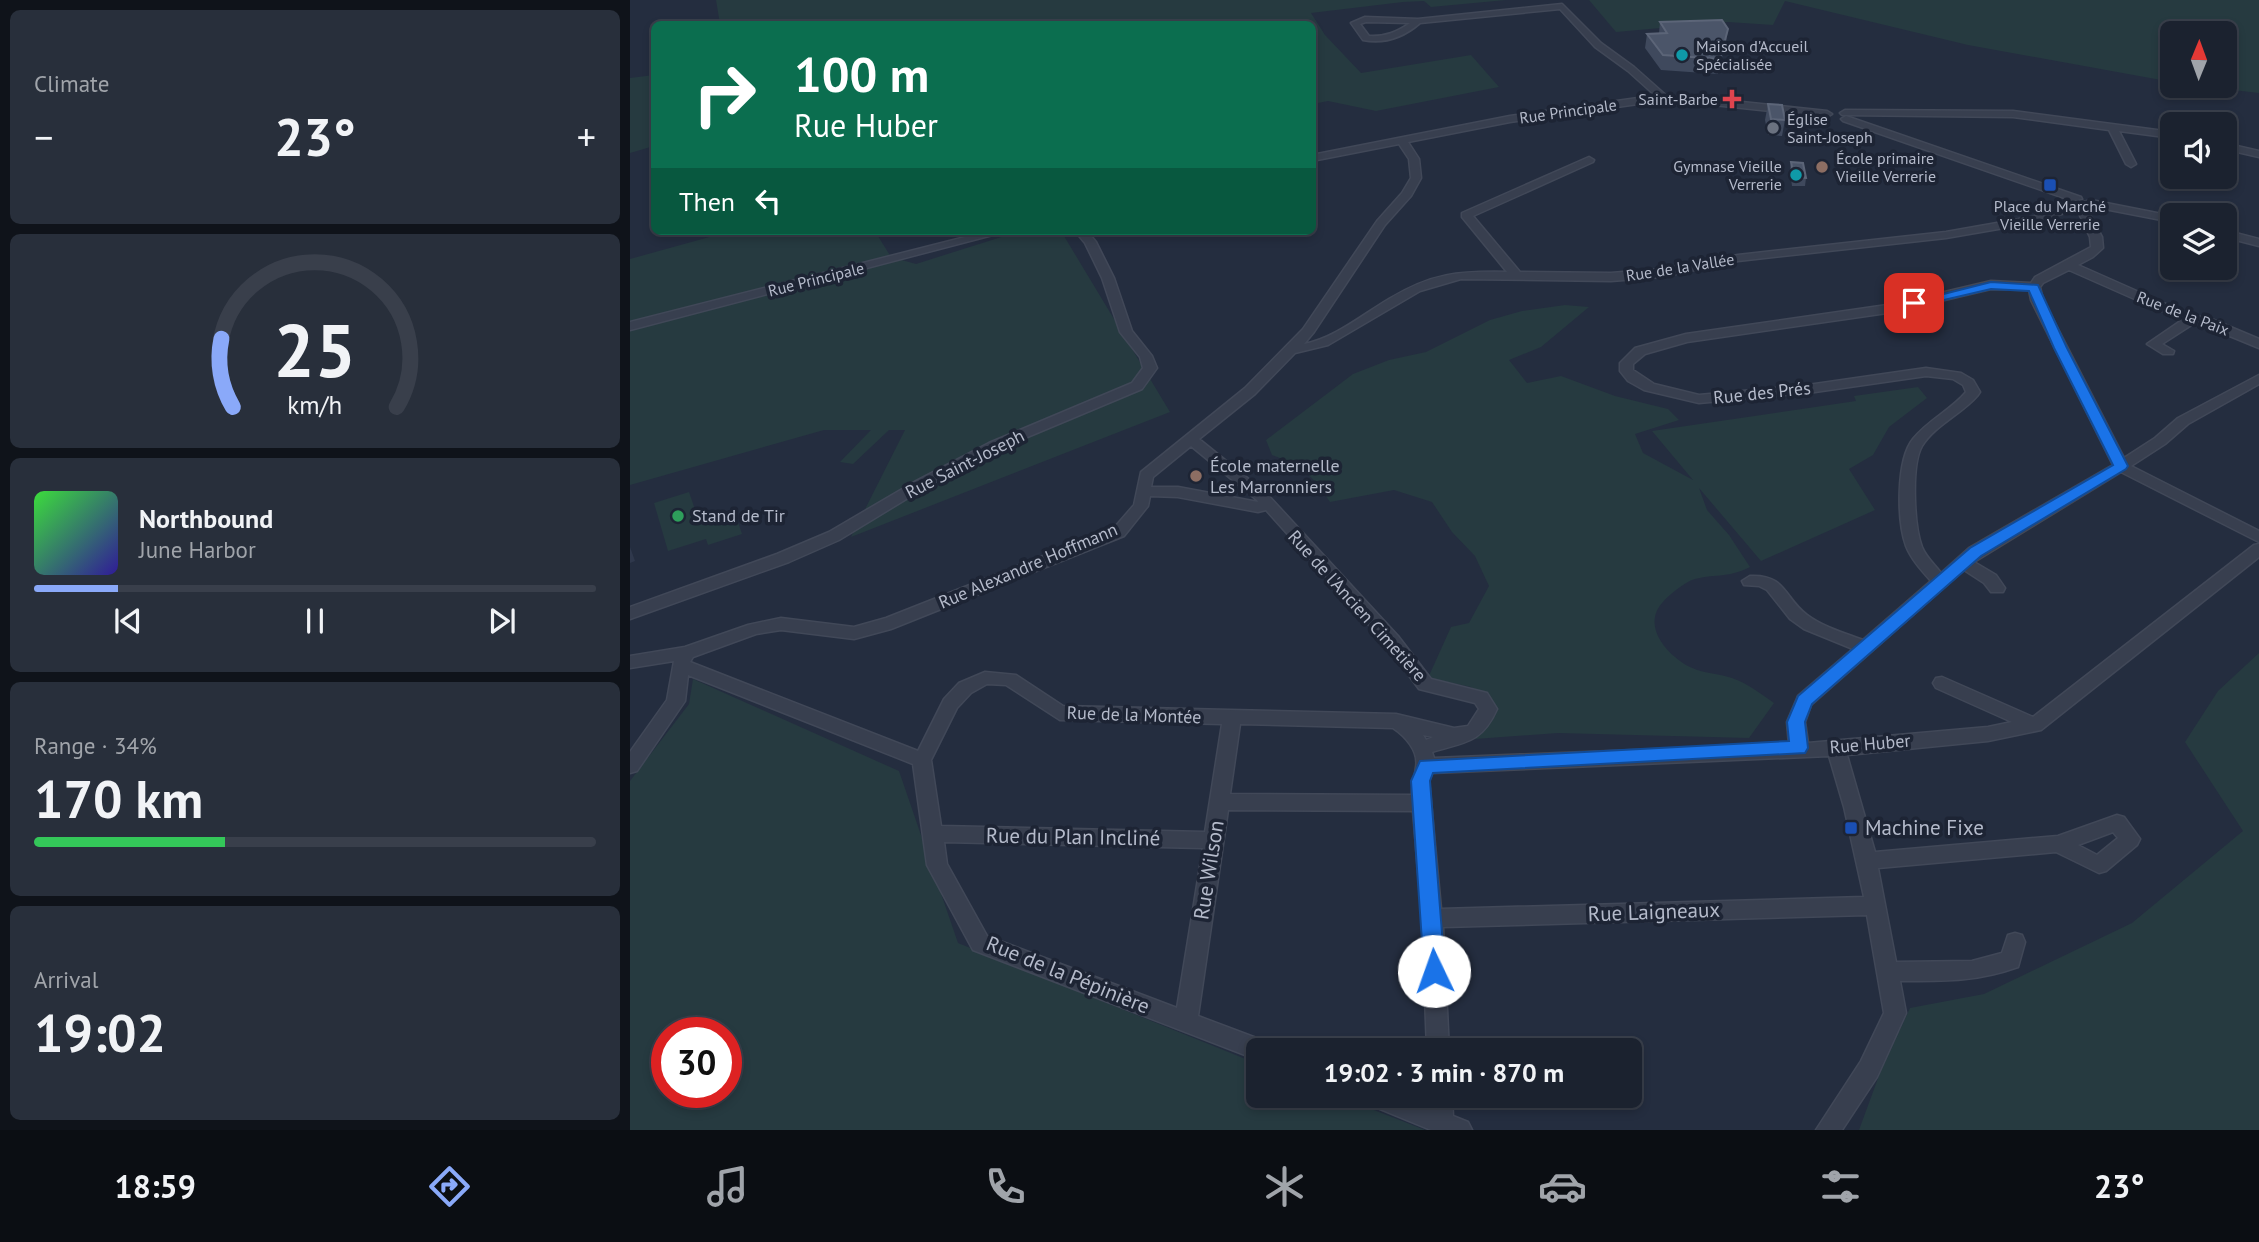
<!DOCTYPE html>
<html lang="en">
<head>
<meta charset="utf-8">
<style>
	body { margin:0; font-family:"PT Sans",sans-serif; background:#282f3b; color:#f1f3f6; height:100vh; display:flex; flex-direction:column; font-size:26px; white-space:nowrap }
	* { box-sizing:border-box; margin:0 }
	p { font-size:23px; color:#a0a4aa }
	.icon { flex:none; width:38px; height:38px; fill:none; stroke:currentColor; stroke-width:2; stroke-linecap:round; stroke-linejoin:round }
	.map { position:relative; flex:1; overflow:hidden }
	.panel { display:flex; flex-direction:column; gap:10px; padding:10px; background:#0f131a; width:630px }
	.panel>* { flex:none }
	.banner { position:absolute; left:21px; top:21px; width:665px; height:214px; border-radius:10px; box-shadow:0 4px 10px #0003,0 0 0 2px #393f4b; background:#0b6e4f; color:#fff; overflow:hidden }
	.needle { width:46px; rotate:1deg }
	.fabs { position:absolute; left:1530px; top:21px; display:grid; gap:14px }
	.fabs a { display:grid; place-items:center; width:77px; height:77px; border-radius:10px; background:#1b222f; box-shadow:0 4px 10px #0003,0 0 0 2px #393f4b; font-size:35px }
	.speed { position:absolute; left:21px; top:1017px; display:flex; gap:14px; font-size:35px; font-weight:700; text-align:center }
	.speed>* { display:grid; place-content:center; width:91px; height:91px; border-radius:50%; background:#1b222f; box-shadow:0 4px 10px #0003,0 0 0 2px #393f4b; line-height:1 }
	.speed .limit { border:10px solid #d22; background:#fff; color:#111 }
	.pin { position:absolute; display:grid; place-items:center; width:60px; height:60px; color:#fff; margin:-30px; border-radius:14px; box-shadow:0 4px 10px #0006 }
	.me { position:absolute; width:77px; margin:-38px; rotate:357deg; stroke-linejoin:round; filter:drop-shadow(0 0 5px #0008) }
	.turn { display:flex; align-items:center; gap:24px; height:147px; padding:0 28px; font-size:32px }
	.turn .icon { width:91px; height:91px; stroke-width:2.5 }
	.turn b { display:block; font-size:49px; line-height:60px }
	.then { display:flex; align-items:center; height:66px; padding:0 28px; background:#0003; gap:14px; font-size:26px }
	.big { font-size:52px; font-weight:700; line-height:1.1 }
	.panel .card { flex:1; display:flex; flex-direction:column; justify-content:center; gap:10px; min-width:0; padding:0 24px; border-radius:10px; background:#282f3b }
	.panel .dial { align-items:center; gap:0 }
	.dial svg { height:182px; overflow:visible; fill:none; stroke:#393f4b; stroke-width:7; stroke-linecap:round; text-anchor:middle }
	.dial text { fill:#f1f3f6; stroke:none }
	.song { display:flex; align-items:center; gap:21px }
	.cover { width:84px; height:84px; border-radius:10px; background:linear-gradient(135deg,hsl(120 70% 55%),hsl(250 70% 35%)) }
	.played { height:7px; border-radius:4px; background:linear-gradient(90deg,#8aa9f9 15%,#393f4b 15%) }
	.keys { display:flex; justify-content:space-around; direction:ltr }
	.heat { display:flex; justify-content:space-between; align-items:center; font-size:38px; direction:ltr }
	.charge { height:10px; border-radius:5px; background:linear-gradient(90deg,#34c759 34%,#393f4b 0) }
	.trip { position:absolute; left:616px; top:1038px; width:396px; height:70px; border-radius:10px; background:#1b222f; box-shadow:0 4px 10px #0003,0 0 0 2px #393f4b; font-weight:700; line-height:70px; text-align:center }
	.tab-bar { display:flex; height:112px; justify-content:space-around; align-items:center; background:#0b0e13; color:#a0a4aa }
	.tab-bar .icon { width:49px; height:49px }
	.tab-bar .active { color:#8aa9f9 }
	.tab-bar b { font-size:32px; color:#f1f3f6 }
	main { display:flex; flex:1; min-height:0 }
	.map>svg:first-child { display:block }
	.green { fill:#263a40; fill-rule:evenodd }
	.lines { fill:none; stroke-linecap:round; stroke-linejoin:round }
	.minor-casing { stroke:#414858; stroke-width:3 }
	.minor { fill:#383f4f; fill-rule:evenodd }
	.wall { fill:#3f495d }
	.shaded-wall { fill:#2f384c }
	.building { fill:#4b5569; stroke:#5c6578; stroke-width:2 }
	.route { fill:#1a73e8; stroke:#114b97; stroke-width:2 }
	.culture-dot { fill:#0f9aa8; stroke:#1d2434; stroke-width:2.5 }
	.health-dot { fill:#e0444e; stroke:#1d2434; stroke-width:2.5 }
	.worship-dot { fill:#6b7280; stroke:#1d2434; stroke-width:2.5 }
	.education-dot { fill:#8d6e63; stroke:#1d2434; stroke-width:2.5 }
	.transit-dot { fill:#1a4fb4; stroke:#1d2434; stroke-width:2.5 }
	.leisure-dot { fill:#2e9e5b; stroke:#1d2434; stroke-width:2.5 }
	.labels { text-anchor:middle; stroke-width:7; stroke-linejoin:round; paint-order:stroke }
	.far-poi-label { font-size:16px; fill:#b4baca; stroke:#1d2434; text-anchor:start }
	.far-street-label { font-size:16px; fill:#b4baca; stroke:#1d2434 }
	.street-label { font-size:18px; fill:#b4baca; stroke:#1d2434 }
	.poi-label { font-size:18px; fill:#b4baca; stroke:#1d2434; text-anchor:start }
	.near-poi-label { font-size:21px; fill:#b4baca; stroke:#1d2434; text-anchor:start }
	.near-street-label { font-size:21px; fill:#b4baca; stroke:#1d2434 }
</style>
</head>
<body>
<main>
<section class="panel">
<div class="card"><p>Climate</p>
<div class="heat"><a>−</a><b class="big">23°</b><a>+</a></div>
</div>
<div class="card dial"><svg viewBox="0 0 100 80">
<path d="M14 69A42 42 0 1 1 86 69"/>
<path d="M14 69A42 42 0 0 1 9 39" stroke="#8aa9f9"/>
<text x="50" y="56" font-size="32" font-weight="700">25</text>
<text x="50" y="72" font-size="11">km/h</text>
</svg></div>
<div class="card">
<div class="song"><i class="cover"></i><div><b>Northbound</b><p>June Harbor</p></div></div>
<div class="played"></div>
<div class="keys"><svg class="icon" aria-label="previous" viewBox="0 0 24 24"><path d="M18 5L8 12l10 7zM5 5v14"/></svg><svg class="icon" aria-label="pause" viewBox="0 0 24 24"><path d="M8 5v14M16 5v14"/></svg><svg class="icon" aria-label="next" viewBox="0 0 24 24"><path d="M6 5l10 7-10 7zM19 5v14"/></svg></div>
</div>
<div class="card"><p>Range · 34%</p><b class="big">170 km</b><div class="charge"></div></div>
<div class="card"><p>Arrival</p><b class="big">19:02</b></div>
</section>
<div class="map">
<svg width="1629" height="1130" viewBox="0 0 1629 1130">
	<rect width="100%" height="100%" fill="#242d3f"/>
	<!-- green -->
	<g class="green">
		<polygon points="86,0 876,0 801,7 794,1 773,2 681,13 695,35 731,73 841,55 869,87 746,111 698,101 683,104 682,24 90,24"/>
		<polygon points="959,0 1629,0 1629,93 1568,86 1594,86 1594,33 1542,33 1542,82 1338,45 1155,1 1143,25 1098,22 986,32"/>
		<polygon points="24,75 24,146 0,153 0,78"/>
		<polygon points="88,231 253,231 246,233 261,257 286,264 390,231 431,231 540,412 221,537 275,430 259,430 223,464 210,462 241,430 194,430 0,485 0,259 83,236"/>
		<path d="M935,305L959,307L911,347L879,360L897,383L931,376L985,396L1038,409L1049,420L1005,434L1013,453L1063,480L1022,431L1226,401L1224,396L1288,387L1297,398L1259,427L1243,455L1219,469L1245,510L1131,561L1069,488L1077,510L1099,535L1120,567C1097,579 1083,573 1062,580C1052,584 1035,598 1029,607C1014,630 1040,657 1060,667C1074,674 1088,673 1102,678C1117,683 1131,694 1144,703L1119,738L928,733L845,739L857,706L841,687L798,678L821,627L839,623L859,586L845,556L822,532L802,502L764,490L700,502C683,475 671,466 642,455L636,440L723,374L759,360L796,352L860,320L892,311Z"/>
		<polygon points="59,492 69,521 104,510 112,534 78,545 76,539 38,551 24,503"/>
		<polygon points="1629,653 1629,1130 1229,1130 1250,1073 1280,1008 1354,994 1502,923 1613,831 1555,742 1588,691"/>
		<path d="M63,679L269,771L328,943L628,1064V1096H708L795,1130H0V781L59,704ZM37,1032H96V1092H37Z"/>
	</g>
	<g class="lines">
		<defs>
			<g id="minor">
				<path d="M932,4L971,43L1004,67L1039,98H1074L1197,111L1202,114L1197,117L1074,104H1008L880,122L778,142L789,159L791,178L781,196L755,225L684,332L674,344C705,338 732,315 759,299C802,273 829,271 877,272L832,217V213L959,157L964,160L963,162L843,216L890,272L981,273L1031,269L1108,255L1316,232L1401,217L1461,200L1542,216V222L1459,206L1457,209L1472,237L1473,248L1463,257L1448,265L1563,316L1579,318L1629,339V348L1573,325L1563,324L1532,344L1544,351L1543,354H1533L1517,344L1552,320L1439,270L1413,283L1410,287L1413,300L1494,458L1525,438L1548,418L1629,375V384L1558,424L1535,444L1501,466L1629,531V542L1491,472L1344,562L1366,575L1375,588L1373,592H1361L1354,583L1334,570L1181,705L1175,722L1178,743L1358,727L1382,722L1306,688L1303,683L1306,678L1312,677L1403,717L1624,545L1629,544V557L1411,730L1358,741L1217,755L1245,852L1428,836L1487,815L1494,817L1510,839L1507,845L1476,871L1469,873L1426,852L1248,868L1266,962L1342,961L1372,953L1378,935L1385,933L1392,935L1395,942L1388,967C1346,982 1314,981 1270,981L1276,1013L1247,1077L1212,1130H1186L1231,1061L1254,1013L1237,915L813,927L819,1050H797L792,918L783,811L598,810L568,1016L637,1042L640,1050H628V1060L343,950L297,865L283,764L58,675L55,701L7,771L0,773V752L37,700L44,661L0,668V656L55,647L118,625L151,618L224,627L256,618L484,528L504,505L511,472L615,388L673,329L747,221L772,193L781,178L779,159L769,144L682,161V155L880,116L1008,98H1028L998,71L965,47L930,9L790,23C774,37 754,44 733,40L721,23L735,17L788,19ZM736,22L780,23C767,32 755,37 739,36L730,24ZM1447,209L1460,237L1461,247L1405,277L1401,283L1361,281L1264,304L1056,334L1005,348L990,363V371L998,381L1014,390L1069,403L1178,393L1296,376L1323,379L1333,385L1336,392C1321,410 1298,420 1283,439C1266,460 1267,521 1276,546C1281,559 1292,571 1301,581L1233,640C1214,633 1193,627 1177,615C1154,598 1156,574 1120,576L1112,581L1114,585L1129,586L1137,590L1160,619L1174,629L1223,649L1168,696L1157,722L1159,744L804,758L802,752C835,742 852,743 867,709L857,693L801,679L768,636L637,494L569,439L625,394L665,353L698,345L790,291L831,279L981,281L1031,277L1108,261L1316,238L1403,223ZM1361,289L1399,290L1401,300L1483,465L1339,548L1311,573C1305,565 1296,557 1292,547C1284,526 1281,465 1292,446C1305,425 1332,414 1348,395L1350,392L1343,380L1331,373L1296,368L1178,385L1069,395L1024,384L1003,370V364L1015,354L1057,342L1264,312ZM561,446L627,500L628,502L548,487H521L523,477ZM520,496L548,497L628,512L636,510L756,644L789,689L845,703L849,709L838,726L824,728L766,714L433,706L386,675L355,672L329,683L314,699L288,751L60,662L63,657L126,634L151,630L224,639L261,629L494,536L518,506ZM357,684L376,685L430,720L592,724L575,832L311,826L301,760L327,708L341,693ZM610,724L763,728C775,736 789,751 786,767C785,778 781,783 782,795L600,794ZM793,735L803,737L796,740ZM1199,756L1214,807L1234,897L811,909L799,781L802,773ZM1483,832L1488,838L1467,855L1448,845ZM314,842L573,848L547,1008L357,936L317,864Z"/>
				<polygon points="1215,110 1383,111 1542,132 1542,138 1489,131 1506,164 1501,167 1496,164 1479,130 1383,117 1212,115 1210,113"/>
				<polygon points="1216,116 1451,197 1452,199 1443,201 1213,121 1211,119"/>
				<polygon points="1594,143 1629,151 1629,157 1594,149"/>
				<polygon points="1594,230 1629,239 1629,246 1594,237"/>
				<polygon points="359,231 378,231 0,330 0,322"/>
				<polygon points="445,231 457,231 466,242 484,278 502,331 522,356 527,368 512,389 369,449 296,487 209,540 159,562 0,619 0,607 147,554 199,532 286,481 359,443 502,383 513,368 510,357 490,332 472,278 455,243"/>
				<polygon points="734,1096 773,1096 800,1106 800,1096 822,1096 823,1116 838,1122 842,1130 801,1130 738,1104"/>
			</g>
		</defs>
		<!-- minor casing -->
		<use href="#minor" class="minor-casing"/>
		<!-- minor -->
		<use href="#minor" class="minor"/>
	</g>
	<!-- wall -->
	<g class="wall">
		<polygon points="1030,22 1098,29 1096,43 1088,74 1031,70 1015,48 1017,34 1029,33"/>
		<polygon points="1138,104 1155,120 1152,136 1138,135 1135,120"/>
		<polygon points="1161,162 1176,178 1175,186 1162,186 1160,170"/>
	</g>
	<!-- shaded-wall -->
	<g class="shaded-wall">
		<polygon points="1098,29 1096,43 1088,74 1090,59"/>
		<polygon points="0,547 5,561 0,563"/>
	</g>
	<!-- building -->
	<g class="building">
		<polygon points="1092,20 1098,29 1090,59 1033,55 1017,34 1037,33 1030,22"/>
		<polygon points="1138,104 1152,105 1155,120 1141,119"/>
		<polygon points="1161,162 1173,163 1176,178 1164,177"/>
	</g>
	<!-- route -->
	<polygon class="route" points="1361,282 1408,285 1437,348 1498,466 1496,469 1351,556 1182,704 1175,722 1178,748 1175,753 803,773 800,781 815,971 812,978 804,980 797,978 794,971 781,781 790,761 1159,741 1157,722 1168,696 1340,548 1483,465 1424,348 1399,291 1361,289 1284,307 1278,303"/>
	<!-- markers -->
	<g class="culture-dot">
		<circle cx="1052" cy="55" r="7"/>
		<circle cx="1166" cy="175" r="7"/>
	</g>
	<path class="health-dot" d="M1098.5 88.5h7v7h7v7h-7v7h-7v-7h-7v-7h7z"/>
	<circle class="worship-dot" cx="1143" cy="128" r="7"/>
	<g class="education-dot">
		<circle cx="1192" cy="167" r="7"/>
		<circle cx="566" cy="476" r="7"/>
	</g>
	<g class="transit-dot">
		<rect x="1413" y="178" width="14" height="14" rx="3.5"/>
		<rect x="1214" y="821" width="14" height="14" rx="3.5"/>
	</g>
	<circle class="leisure-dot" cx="48" cy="516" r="7"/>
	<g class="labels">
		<!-- far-poi labels -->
		<g class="far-poi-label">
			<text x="1066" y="52">Maison d'Accueil<tspan x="1066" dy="18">Spécialisée</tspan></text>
			<text x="1088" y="105" text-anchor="end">Saint-Barbe</text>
			<text x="1157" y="125">Église<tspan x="1157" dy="18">Saint-Joseph</tspan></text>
			<text x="1206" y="164">École primaire<tspan x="1206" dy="18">Vieille Verrerie</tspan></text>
			<text x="1152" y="172" text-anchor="end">Gymnase Vieille<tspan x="1152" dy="18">Verrerie</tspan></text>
			<text x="1420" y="212" text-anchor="middle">Place du Marché<tspan x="1420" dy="18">Vieille Verrerie</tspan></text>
		</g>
		<!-- far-street labels -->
		<g class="far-street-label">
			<text transform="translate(938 111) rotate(-8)" y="6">Rue Principale</text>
			<text transform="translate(1050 267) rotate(-9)" y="6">Rue de la Vallée</text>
			<text transform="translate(186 279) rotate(-14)" y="6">Rue Principale</text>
			<text transform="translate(1553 313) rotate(21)" y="6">Rue de la Paix</text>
		</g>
		<!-- street labels -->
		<g class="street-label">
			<text transform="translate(1132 393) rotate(-6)" y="6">Rue des Prés</text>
			<text transform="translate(335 464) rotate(-27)" y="6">Rue Saint-Joseph</text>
			<text transform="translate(398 566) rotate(-23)" y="6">Rue Alexandre Hoffmann</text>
			<text transform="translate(727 606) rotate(48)" y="6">Rue de l'Ancien Cimetière</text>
			<text transform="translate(504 715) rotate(2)" y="6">Rue de la Montée</text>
			<text transform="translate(1240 744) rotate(-5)" y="6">Rue Huber</text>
		</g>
		<!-- poi labels -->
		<g class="poi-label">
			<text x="580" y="472">École maternelle<tspan x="580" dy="21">Les Marronniers</tspan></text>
			<text x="62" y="522">Stand de Tir</text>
		</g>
		<!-- near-poi labels -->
		<g class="near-poi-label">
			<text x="1235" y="835">Machine Fixe</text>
		</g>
		<!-- near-street labels -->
		<g class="near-street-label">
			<text transform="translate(443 837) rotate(1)" y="7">Rue du Plan Incliné</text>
			<text transform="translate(579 870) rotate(-81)" y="7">Rue Wilson</text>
			<text transform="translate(1024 912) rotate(-2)" y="7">Rue Laigneaux</text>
			<text transform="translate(438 975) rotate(22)" y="7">Rue de la Pépinière</text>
		</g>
	</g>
</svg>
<div class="fabs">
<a><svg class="needle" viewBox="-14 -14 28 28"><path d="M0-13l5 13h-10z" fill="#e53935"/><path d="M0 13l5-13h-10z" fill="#a0a4aa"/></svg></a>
<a><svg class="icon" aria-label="sound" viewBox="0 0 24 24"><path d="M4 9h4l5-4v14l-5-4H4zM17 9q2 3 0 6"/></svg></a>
<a><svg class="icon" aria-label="layers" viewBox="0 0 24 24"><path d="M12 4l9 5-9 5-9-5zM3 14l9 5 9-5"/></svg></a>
</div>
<div class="speed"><div class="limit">30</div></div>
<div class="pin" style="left:1284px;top:303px;background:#d93025"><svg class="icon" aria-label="arrive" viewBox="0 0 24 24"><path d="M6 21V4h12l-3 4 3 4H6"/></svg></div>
<svg class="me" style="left:804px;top:971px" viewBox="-20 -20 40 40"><circle r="19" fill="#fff"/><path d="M0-13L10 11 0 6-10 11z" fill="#1a73e8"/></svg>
<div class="trip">19:02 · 3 min · 870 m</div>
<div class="banner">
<div class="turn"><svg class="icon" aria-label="right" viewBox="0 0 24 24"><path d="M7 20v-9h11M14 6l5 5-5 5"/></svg><div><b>100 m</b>Rue Huber</div></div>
<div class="then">Then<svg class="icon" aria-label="left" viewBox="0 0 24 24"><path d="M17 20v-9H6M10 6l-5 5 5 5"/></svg></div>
</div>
</div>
</main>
<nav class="tab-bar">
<b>18:59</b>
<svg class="icon active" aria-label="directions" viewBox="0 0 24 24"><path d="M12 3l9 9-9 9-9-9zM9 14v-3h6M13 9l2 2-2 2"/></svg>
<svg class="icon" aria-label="music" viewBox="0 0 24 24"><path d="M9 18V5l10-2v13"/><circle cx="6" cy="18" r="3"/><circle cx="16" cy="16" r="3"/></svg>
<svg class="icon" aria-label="phone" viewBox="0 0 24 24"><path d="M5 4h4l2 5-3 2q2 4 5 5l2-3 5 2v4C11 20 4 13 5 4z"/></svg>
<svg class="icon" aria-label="climate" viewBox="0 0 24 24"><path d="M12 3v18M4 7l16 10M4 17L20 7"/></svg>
<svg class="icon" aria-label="car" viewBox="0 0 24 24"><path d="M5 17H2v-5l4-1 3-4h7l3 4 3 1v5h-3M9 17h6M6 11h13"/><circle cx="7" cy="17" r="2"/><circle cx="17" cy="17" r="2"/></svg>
<svg class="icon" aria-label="filters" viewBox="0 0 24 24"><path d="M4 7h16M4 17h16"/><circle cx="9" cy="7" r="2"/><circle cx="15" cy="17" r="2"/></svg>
<b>23°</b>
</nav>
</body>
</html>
